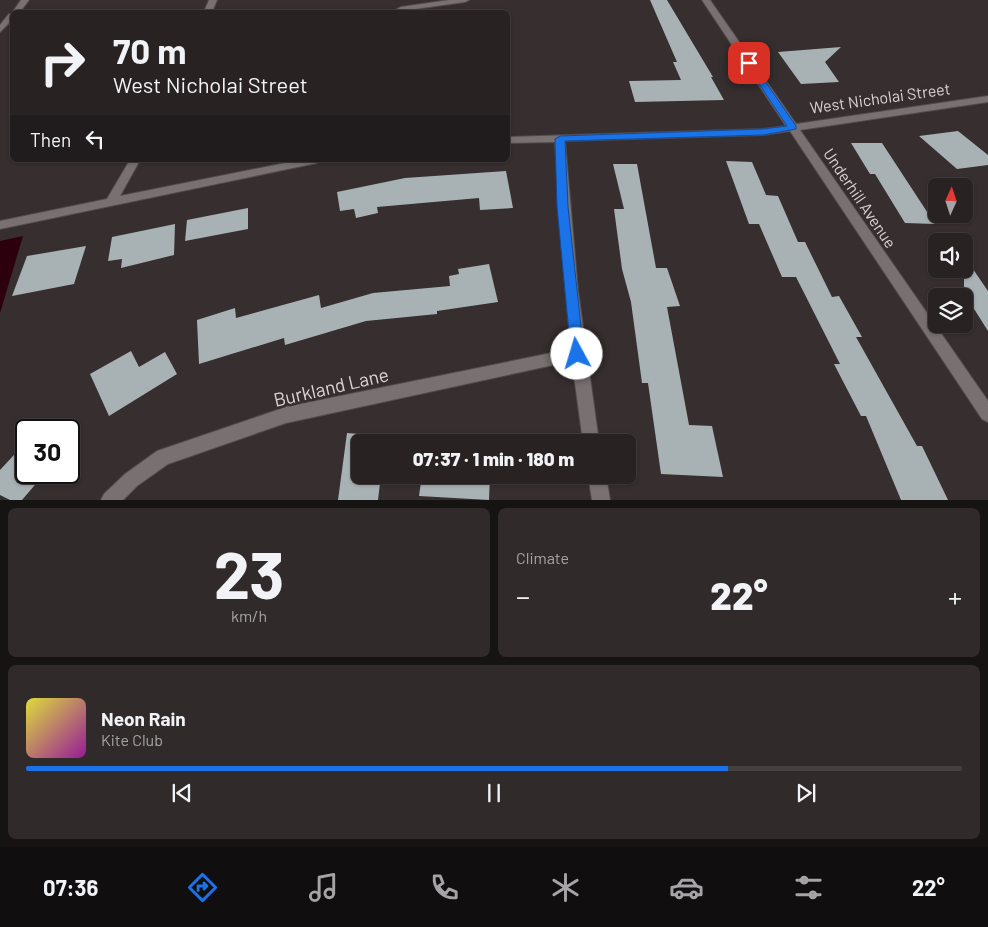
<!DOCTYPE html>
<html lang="en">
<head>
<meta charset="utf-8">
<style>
	body { margin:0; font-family:Barlow,sans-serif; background:#302a2b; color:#f1f3f6; height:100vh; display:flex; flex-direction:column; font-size:19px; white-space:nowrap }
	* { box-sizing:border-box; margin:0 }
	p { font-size:16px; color:#a5a4a6 }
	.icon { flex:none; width:28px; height:28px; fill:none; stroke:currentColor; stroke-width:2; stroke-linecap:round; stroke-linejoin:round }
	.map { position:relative; height:500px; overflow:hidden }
	.side { display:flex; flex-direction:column; gap:8px; padding:8px; background:#161313; flex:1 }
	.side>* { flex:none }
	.top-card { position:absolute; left:10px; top:10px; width:500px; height:152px; border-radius:8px; box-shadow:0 1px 4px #0004,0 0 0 1px #443f41; background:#282223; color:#f1f3f6; overflow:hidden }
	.needle { width:32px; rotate:3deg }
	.fabs { position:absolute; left:928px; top:178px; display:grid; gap:10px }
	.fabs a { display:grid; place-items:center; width:45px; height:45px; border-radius:8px; background:#282223; box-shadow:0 1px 4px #0004,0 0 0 1px #443f41; font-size:25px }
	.speed { position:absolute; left:15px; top:419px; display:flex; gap:10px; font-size:25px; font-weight:700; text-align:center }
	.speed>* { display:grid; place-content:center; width:65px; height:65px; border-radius:50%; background:#282223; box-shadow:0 1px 4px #0004,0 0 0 1px #443f41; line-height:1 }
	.speed .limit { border:2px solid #111; border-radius:8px; background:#fff; color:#111 }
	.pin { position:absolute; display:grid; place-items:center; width:42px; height:42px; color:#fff; margin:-21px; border-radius:10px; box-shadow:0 2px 8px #0006 }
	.me { position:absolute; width:55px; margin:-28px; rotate:354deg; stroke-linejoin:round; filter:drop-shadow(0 0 4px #0008) }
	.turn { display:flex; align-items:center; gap:18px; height:105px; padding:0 20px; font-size:22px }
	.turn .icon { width:65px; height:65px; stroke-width:2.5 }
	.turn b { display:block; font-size:35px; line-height:42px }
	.then { display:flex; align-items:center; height:48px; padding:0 20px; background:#0003; gap:10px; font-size:19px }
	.big { font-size:38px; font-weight:800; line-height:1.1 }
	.side .widget { flex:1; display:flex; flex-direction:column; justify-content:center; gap:8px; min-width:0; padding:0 18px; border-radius:8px; background:#302a2b }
	.side .dial { align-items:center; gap:0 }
	.dial b { font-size:65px; line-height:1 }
	.song { display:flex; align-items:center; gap:15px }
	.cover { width:60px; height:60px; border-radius:8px; background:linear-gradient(135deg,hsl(60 70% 55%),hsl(300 70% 35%)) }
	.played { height:5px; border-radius:2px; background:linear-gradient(90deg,#1a73e8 75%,#443f41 75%) }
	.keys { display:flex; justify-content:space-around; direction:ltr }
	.heat { display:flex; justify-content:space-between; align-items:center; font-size:28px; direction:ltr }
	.side .tiles { flex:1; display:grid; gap:8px; grid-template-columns:1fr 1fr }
	.widget:last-child { grid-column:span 2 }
	.trip { position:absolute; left:351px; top:434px; width:285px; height:50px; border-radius:8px; background:#282223; box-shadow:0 1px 4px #0004,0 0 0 1px #443f41; font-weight:800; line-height:50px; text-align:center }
	.dock { display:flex; height:80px; justify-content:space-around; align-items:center; background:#100e0e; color:#a5a4a6 }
	.dock .icon { width:35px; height:35px }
	.dock .active { color:#1a73e8 }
	.dock b { font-size:22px; color:#f1f3f6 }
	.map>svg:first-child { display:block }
	.water { fill:#2d000e }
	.building { fill:#a8b2b5 }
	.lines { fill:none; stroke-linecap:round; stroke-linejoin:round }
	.street-casing { stroke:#524b4c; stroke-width:2 }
	.street { fill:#797071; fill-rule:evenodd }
	.route { fill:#1a73e8; stroke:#114b97 }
	.labels { text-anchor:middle; stroke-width:5; stroke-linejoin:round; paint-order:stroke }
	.street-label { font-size:16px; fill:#dad4d5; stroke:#362e2f }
	.near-street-label { font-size:19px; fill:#dad4d5; stroke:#362e2f }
</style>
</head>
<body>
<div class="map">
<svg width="988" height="500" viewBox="0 0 988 500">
	<rect width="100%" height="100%" fill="#362e2f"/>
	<!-- water -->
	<polygon class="water" points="23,236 0,313 0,241"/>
	<!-- building -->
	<g class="building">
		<polygon points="650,0 667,0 713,77 711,77 724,100 635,102 629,81 681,80 673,62 677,62"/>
		<polygon points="841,47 825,62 839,82 801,84 778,52"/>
		<polygon points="958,131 988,155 988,165 957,169 919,136"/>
		<polygon points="851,143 882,143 935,224 905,223 875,174 870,174"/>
		<polygon points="726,161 752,162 766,195 778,196 798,242 805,242 832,297 839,296 862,337 856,337 917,446 922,446 948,500 901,500 866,416 861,416 834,364 840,364 796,277 782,277 759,224 749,224"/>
		<polygon points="613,164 637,164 656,268 667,268 680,306 667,307 689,425 712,426 723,477 661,474 648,383 642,383 631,302 622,269 614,209 624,209"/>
		<polygon points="506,171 513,208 480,210 479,198 377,207 378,213 356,218 354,209 340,211 337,192 405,178"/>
		<polygon points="248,208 248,229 185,241 187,220"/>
		<polygon points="175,224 174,255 121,268 122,259 108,261 112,237"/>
		<polygon points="86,246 74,284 12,296 27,256"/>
		<polygon points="964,256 988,291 988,331 964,293"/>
		<polygon points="489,264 498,302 437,311 437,314 366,321 285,345 284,338 199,364 197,320 235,308 236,318 319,295 321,308 373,293 450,286 449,276 459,274 458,269"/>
		<polygon points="131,351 139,367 165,352 177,374 109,416 90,374"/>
		<polygon points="347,433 360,434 360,475 381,475 378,500 338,500"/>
		<polygon points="26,442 26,472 46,472 22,500 10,500 0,495 0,470"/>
		<polygon points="422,475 490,475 489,500 419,496"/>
	</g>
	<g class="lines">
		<defs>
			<g id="street">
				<polygon points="21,0 29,0 20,12 12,13"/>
				<polygon points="209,0 217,0 212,12 204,12"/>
				<polygon points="449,0 469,0 465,2 401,11 397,9 401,7"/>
				<polygon points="702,0 710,0 796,124 988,96 988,102 800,130 988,401 988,422 982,419 790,131 763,135 565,141 578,291 599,442 583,442 572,361 286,423 168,464 137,486 123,500 101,500 104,494 125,474 157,451 286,407 571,349 562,253 555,142 508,143 508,137 763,129 786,126"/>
				<polygon points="9,14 12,14 12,20 0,32 0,25"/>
				<polygon points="130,160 140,160 120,196 300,160 322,160 317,163 0,229 0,221 107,199"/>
				<polygon points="588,475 606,475 610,500 592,500"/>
			</g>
		</defs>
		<!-- street casing -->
		<use href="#street" class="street-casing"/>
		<!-- street -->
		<use href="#street" class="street"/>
	</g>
	<!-- route -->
	<polygon class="route" points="749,61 752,62 796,126 796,129 763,135 565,141 568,207 584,354 582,358 577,360 573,358 571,354 557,207 555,139 560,136 763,129 787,126 745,63"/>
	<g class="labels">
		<!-- street labels -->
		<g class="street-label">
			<text transform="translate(880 98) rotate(-8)" y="6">West Nicholai Street</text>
			<text transform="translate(860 198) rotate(56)" y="6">Underhill Avenue</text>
		</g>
		<!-- near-street labels -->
		<g class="near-street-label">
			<text transform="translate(331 387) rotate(-13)" y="7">Burkland Lane</text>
		</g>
	</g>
</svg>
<div class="fabs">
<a><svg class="needle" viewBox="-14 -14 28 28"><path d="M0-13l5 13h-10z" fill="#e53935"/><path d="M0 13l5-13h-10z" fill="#a5a4a6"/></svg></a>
<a><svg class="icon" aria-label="sound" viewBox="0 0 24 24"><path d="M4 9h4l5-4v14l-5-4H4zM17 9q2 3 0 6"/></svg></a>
<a><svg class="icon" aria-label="layers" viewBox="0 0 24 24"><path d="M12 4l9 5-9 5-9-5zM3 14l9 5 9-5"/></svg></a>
</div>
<div class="speed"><div class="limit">30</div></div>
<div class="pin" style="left:749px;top:63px;background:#d93025"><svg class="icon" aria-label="arrive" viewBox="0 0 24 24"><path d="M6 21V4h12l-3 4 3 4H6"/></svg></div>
<svg class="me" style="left:577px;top:354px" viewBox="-20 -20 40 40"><circle r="19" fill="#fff"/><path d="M0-13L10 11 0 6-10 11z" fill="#1a73e8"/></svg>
<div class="trip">07:37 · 1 min · 180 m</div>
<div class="top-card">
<div class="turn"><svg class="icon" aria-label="right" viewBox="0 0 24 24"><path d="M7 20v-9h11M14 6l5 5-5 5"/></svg><div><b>70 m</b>West Nicholai Street</div></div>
<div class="then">Then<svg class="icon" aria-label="left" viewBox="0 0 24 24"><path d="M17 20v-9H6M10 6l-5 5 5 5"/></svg></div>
</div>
</div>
<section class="side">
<div class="tiles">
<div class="widget dial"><b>23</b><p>km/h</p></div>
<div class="widget"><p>Climate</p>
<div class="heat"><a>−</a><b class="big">22°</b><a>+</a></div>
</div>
<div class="widget">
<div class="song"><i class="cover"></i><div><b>Neon Rain</b><p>Kite Club</p></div></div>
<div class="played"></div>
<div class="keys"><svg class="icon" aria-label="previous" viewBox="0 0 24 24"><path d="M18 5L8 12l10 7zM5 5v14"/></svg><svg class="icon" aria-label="pause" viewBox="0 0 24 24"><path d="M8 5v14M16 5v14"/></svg><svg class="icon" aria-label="next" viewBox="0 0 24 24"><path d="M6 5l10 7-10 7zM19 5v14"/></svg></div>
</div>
</div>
</section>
<nav class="dock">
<b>07:36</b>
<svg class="icon active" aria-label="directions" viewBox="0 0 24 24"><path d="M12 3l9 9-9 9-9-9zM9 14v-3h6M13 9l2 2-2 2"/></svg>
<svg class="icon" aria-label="music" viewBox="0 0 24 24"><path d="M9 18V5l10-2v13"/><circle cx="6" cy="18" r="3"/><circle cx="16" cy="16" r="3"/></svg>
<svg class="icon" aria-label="phone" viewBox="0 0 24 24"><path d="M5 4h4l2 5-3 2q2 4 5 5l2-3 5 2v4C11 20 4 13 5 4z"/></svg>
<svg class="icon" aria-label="climate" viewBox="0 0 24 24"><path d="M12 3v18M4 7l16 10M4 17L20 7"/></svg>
<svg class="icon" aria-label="car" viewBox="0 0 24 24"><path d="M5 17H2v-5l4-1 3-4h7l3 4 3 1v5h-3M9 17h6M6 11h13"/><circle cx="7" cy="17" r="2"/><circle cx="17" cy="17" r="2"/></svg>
<svg class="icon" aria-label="filters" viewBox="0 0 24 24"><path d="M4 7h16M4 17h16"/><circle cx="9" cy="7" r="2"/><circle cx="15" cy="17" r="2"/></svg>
<b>22°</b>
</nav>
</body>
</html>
